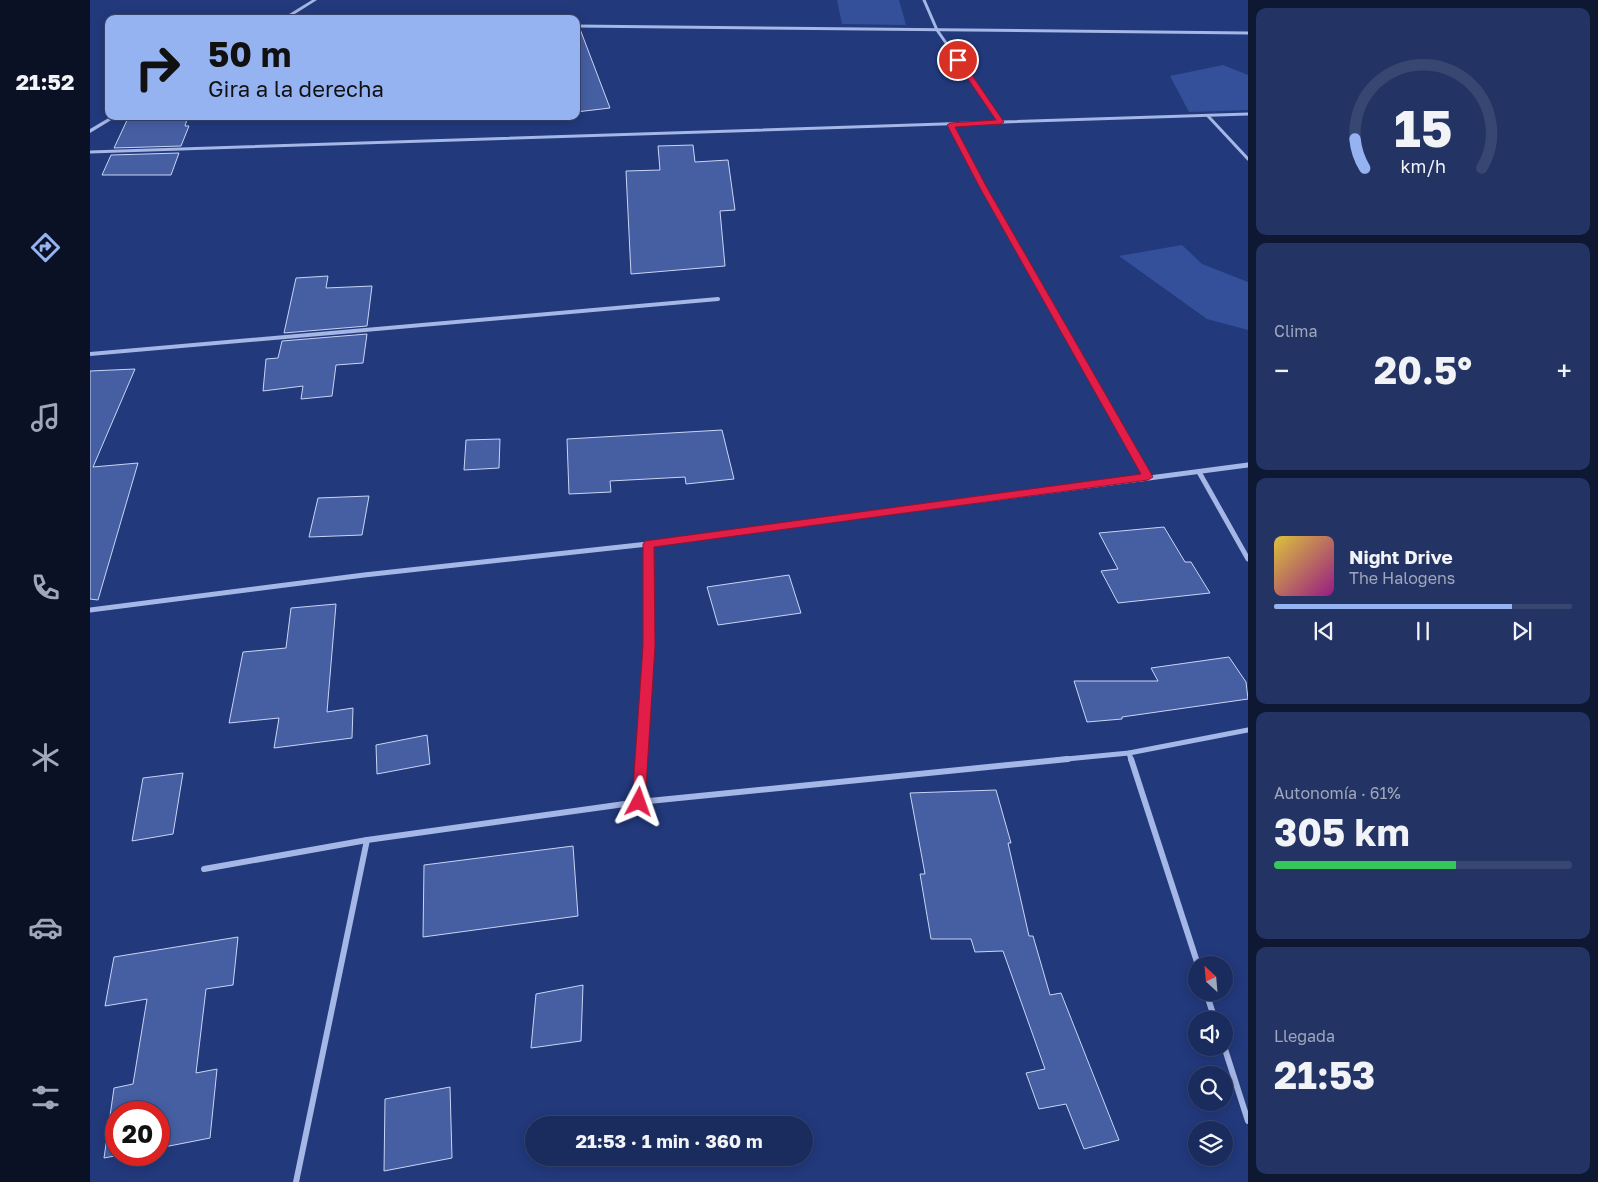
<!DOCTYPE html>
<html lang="es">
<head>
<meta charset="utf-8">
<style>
	body { margin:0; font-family:"Golos Text",sans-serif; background:#233363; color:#f1f3f6; height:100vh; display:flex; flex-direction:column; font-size:19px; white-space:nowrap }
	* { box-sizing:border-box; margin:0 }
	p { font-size:16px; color:#9fa7bc }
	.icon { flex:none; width:28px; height:28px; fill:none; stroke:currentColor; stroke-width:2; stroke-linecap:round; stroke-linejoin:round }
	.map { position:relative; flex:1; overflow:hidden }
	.sheet { display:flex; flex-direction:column; gap:8px; padding:8px; background:#0e1833; width:350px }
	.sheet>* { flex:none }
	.hud { position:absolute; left:15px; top:15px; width:475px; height:105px; border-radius:10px; box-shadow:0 2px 12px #0003,0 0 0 1px #384772; background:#95b2f1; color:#111; overflow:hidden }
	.needle { width:32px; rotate:334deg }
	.fabs { position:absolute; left:1098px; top:956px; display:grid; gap:10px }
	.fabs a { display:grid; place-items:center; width:45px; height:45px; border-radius:50%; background:#1a2b5d; box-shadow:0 2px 12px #0003,0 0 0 1px #384772; font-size:25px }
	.speed { position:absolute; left:15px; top:1101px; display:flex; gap:10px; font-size:25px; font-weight:700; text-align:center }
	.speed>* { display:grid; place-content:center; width:65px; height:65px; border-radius:50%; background:#1a2b5d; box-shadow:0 2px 12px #0003,0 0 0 1px #384772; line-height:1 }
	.speed .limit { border:8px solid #d22; background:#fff; color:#111 }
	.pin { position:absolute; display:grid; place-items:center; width:42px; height:42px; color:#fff; margin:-21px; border:2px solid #fff; border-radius:50%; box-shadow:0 1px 5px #0007 }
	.me { position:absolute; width:55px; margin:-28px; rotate:4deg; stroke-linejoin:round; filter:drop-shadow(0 0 4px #0008) }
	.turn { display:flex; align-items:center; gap:18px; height:105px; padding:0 20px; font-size:22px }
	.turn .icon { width:65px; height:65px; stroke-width:2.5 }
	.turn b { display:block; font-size:35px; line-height:42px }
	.big { font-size:38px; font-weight:700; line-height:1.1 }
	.sheet .tile { flex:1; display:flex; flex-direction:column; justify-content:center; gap:8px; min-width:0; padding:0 18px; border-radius:10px; background:#233363 }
	.sheet .dial { align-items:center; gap:0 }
	.dial svg { height:130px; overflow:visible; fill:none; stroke:#384772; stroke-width:7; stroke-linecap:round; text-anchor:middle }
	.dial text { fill:#f1f3f6; stroke:none }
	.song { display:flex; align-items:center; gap:15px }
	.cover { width:60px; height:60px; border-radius:8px; background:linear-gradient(135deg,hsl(50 70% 55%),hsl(310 70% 35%)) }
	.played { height:5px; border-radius:2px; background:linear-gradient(90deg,#95b2f1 80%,#384772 80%) }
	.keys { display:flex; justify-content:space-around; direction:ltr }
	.heat { display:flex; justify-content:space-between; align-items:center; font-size:28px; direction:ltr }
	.charge { height:8px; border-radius:4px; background:linear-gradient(90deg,#34c759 61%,#384772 0) }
	.trip { position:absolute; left:435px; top:1116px; width:288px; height:50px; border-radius:25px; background:#1a2b5d; box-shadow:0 2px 12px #0003,0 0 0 1px #384772; font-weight:700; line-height:50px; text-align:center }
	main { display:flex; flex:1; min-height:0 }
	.tab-bar { display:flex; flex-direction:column; width:90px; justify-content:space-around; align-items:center; background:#0a1125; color:#9fa7bc }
	.tab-bar .icon { width:35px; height:35px }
	.tab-bar .current { color:#95b2f1 }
	.tab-bar b { font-size:22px; color:#f1f3f6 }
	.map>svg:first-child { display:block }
	.green { fill:#35509a }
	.building { fill:#465fa3; stroke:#c9d5f5 }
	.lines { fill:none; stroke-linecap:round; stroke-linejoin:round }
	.service-far1 { stroke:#a5b7e6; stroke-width:4 }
	.service { stroke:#a5b7e6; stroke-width:5 }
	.minor-far3 { stroke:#a5b7e6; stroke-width:3 }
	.minor-far2 { stroke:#a5b7e6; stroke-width:4 }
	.minor-far1 { stroke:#a5b7e6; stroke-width:5 }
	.minor { stroke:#a5b7e6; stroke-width:6 }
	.tertiary { fill:#a5b7e6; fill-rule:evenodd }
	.route { fill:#e11d48; stroke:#92132f }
</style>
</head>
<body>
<main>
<nav class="tab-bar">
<b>21:52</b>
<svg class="icon current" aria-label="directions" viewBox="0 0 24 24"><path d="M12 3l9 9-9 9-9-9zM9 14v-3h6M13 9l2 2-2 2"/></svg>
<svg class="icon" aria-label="music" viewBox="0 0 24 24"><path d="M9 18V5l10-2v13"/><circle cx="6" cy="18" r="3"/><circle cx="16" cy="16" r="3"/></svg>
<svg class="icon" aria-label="phone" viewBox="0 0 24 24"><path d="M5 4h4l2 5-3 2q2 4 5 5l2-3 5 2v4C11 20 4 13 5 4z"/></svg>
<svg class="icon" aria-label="climate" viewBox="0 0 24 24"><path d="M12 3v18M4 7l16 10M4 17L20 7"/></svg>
<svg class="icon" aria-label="car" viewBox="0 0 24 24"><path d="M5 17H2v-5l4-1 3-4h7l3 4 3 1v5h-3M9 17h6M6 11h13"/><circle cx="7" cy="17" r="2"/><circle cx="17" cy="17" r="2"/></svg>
<svg class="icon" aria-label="filters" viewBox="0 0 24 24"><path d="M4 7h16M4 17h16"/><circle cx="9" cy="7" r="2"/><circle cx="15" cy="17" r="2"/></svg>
</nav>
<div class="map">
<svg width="1158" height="1182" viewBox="0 0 1158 1182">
	<rect width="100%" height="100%" fill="#22397c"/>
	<!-- green -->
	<g class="green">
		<polygon points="747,0 809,0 816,25 752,24"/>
		<polygon points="1133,65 1158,75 1158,110 1099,112 1080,76"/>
		<polygon points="1092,245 1112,264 1158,282 1158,330 1117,319 1029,256"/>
	</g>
	<!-- building -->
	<g class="building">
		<polygon points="486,29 490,29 520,108 486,112"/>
		<polygon points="39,116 98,116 95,126 99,126 91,146 24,148"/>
		<polygon points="603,145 605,162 638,160 645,210 630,211 635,266 541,274 536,171 570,170 568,146"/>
		<polygon points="89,153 81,175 12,175 21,155"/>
		<polygon points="238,276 236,288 282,286 277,326 194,333 206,278"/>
		<polygon points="277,334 273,363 246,365 242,396 211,399 213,386 173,391 176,359 188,358 192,341"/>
		<polygon points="45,369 3,467 48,463 8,600 0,599 0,371"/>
		<polygon points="632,430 644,479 596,484 595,477 520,481 521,492 479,494 477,439"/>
		<polygon points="410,439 409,468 374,470 376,440"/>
		<polygon points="279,496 272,535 219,537 228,498"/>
		<polygon points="1074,527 1095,562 1101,562 1120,593 1028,603 1011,571 1028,569 1009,533"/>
		<polygon points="699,575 711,613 628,625 617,587"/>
		<polygon points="246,604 237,712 263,708 262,738 184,748 189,718 139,723 153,652 196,648 201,608"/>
		<polygon points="1139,657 1156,682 1158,699 1032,717 1032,719 997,722 984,681 1068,681 1061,668"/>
		<polygon points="337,735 340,764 287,774 286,745"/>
		<polygon points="93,773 83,834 42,841 53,778"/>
		<polygon points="906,790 921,843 918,843 939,936 943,936 960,995 971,993 1029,1140 994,1149 976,1104 949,1109 936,1073 955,1069 913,951 885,952 881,939 841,939 830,874 835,874 820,793"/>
		<polygon points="483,846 488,916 333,937 334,865"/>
		<polygon points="148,937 143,985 116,989 106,1073 127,1069 120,1138 69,1148 69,1112 26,1112 26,1155 30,1155 14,1158 24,1088 43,1084 57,999 15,1006 24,957"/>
		<polygon points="493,985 491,1041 441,1048 446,994"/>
		<polygon points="360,1087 362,1158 294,1171 295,1099"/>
	</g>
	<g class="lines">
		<!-- service-far1 -->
		<polyline class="service-far1" points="552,760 559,646 558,544"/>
		<!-- service -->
		<polyline class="service" points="549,802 552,759"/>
		<!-- minor-far3 -->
		<g class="minor-far3">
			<polyline points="834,0 847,30 911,122"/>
			<polyline points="486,26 1158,33"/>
			<polyline points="1118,116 1158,159"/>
			<polyline points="860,125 894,190"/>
			<polyline points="0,152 1158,114"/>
		</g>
		<!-- minor-far2 -->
		<g class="minor-far2">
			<polyline points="893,189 1035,437"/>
			<polyline points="0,354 628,299"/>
		</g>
		<!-- minor-far1 -->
		<g class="minor-far1">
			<polyline points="1035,436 1058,477"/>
			<polyline points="1109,472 1158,559"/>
			<polyline points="0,610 274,575 558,544 1158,465"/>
			<polyline points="1039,753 1041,760"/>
			<polyline points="966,760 1039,753 1158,730"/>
		</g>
		<!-- minor -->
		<g class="minor">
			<polyline points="1041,759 1108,965"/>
			<polyline points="114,869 277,840 549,802 978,759"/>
			<polyline points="1116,992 1125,1020"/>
			<polyline points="1134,1046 1158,1121"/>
			<polyline points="206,1182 277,840"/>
		</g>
		<!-- tertiary -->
		<g class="tertiary">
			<polygon points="222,0 227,0 197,19 191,19"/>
			<polygon points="22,116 28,116 0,133 0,129"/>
		</g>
	</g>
	<!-- route -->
	<polygon class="route" points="868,58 871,59 914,122 911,124 865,127 896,186 1063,477 1058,480 564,547 565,646 555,802 553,806 549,808 544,806 542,802 553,646 553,544 555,541 1051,474 889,186 857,125 860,123 906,120 865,60"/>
</svg>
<div class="fabs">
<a><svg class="needle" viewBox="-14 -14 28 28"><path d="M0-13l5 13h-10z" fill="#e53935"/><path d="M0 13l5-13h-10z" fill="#9fa7bc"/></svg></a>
<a><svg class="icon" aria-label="sound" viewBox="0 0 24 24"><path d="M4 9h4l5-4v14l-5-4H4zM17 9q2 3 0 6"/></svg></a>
<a><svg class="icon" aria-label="search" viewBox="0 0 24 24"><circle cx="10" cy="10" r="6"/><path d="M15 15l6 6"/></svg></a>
<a><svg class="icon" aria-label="layers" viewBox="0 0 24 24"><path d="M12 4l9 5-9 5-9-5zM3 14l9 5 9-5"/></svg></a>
</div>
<div class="speed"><div class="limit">20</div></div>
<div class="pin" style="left:868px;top:60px;background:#d93025"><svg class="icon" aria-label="arrive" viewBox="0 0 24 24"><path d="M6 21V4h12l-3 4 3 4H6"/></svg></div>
<svg class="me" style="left:549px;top:802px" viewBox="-20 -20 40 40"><path d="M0-17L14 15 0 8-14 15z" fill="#e11d48" stroke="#fff" stroke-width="4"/></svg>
<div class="trip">21:53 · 1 min · 360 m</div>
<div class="hud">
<div class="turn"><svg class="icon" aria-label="right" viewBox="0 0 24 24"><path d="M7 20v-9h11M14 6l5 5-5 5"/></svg><div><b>50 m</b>Gira a la derecha</div></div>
</div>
</div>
<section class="sheet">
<div class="tile dial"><svg viewBox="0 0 100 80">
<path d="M14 69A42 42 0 1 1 86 69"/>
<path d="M14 69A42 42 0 0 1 8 51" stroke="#95b2f1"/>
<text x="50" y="56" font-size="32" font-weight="700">15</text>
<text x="50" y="72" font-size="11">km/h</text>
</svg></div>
<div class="tile"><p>Clima</p>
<div class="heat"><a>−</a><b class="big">20.5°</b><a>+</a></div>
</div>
<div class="tile">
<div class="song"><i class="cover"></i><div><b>Night Drive</b><p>The Halogens</p></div></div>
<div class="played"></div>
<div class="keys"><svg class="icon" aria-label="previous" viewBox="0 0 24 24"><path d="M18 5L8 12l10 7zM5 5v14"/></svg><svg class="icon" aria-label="pause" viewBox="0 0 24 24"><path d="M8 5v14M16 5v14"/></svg><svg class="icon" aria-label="next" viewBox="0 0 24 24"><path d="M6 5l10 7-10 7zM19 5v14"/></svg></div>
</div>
<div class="tile"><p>Autonomía · 61%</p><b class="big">305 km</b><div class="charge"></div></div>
<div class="tile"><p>Llegada</p><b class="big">21:53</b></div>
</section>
</main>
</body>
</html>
